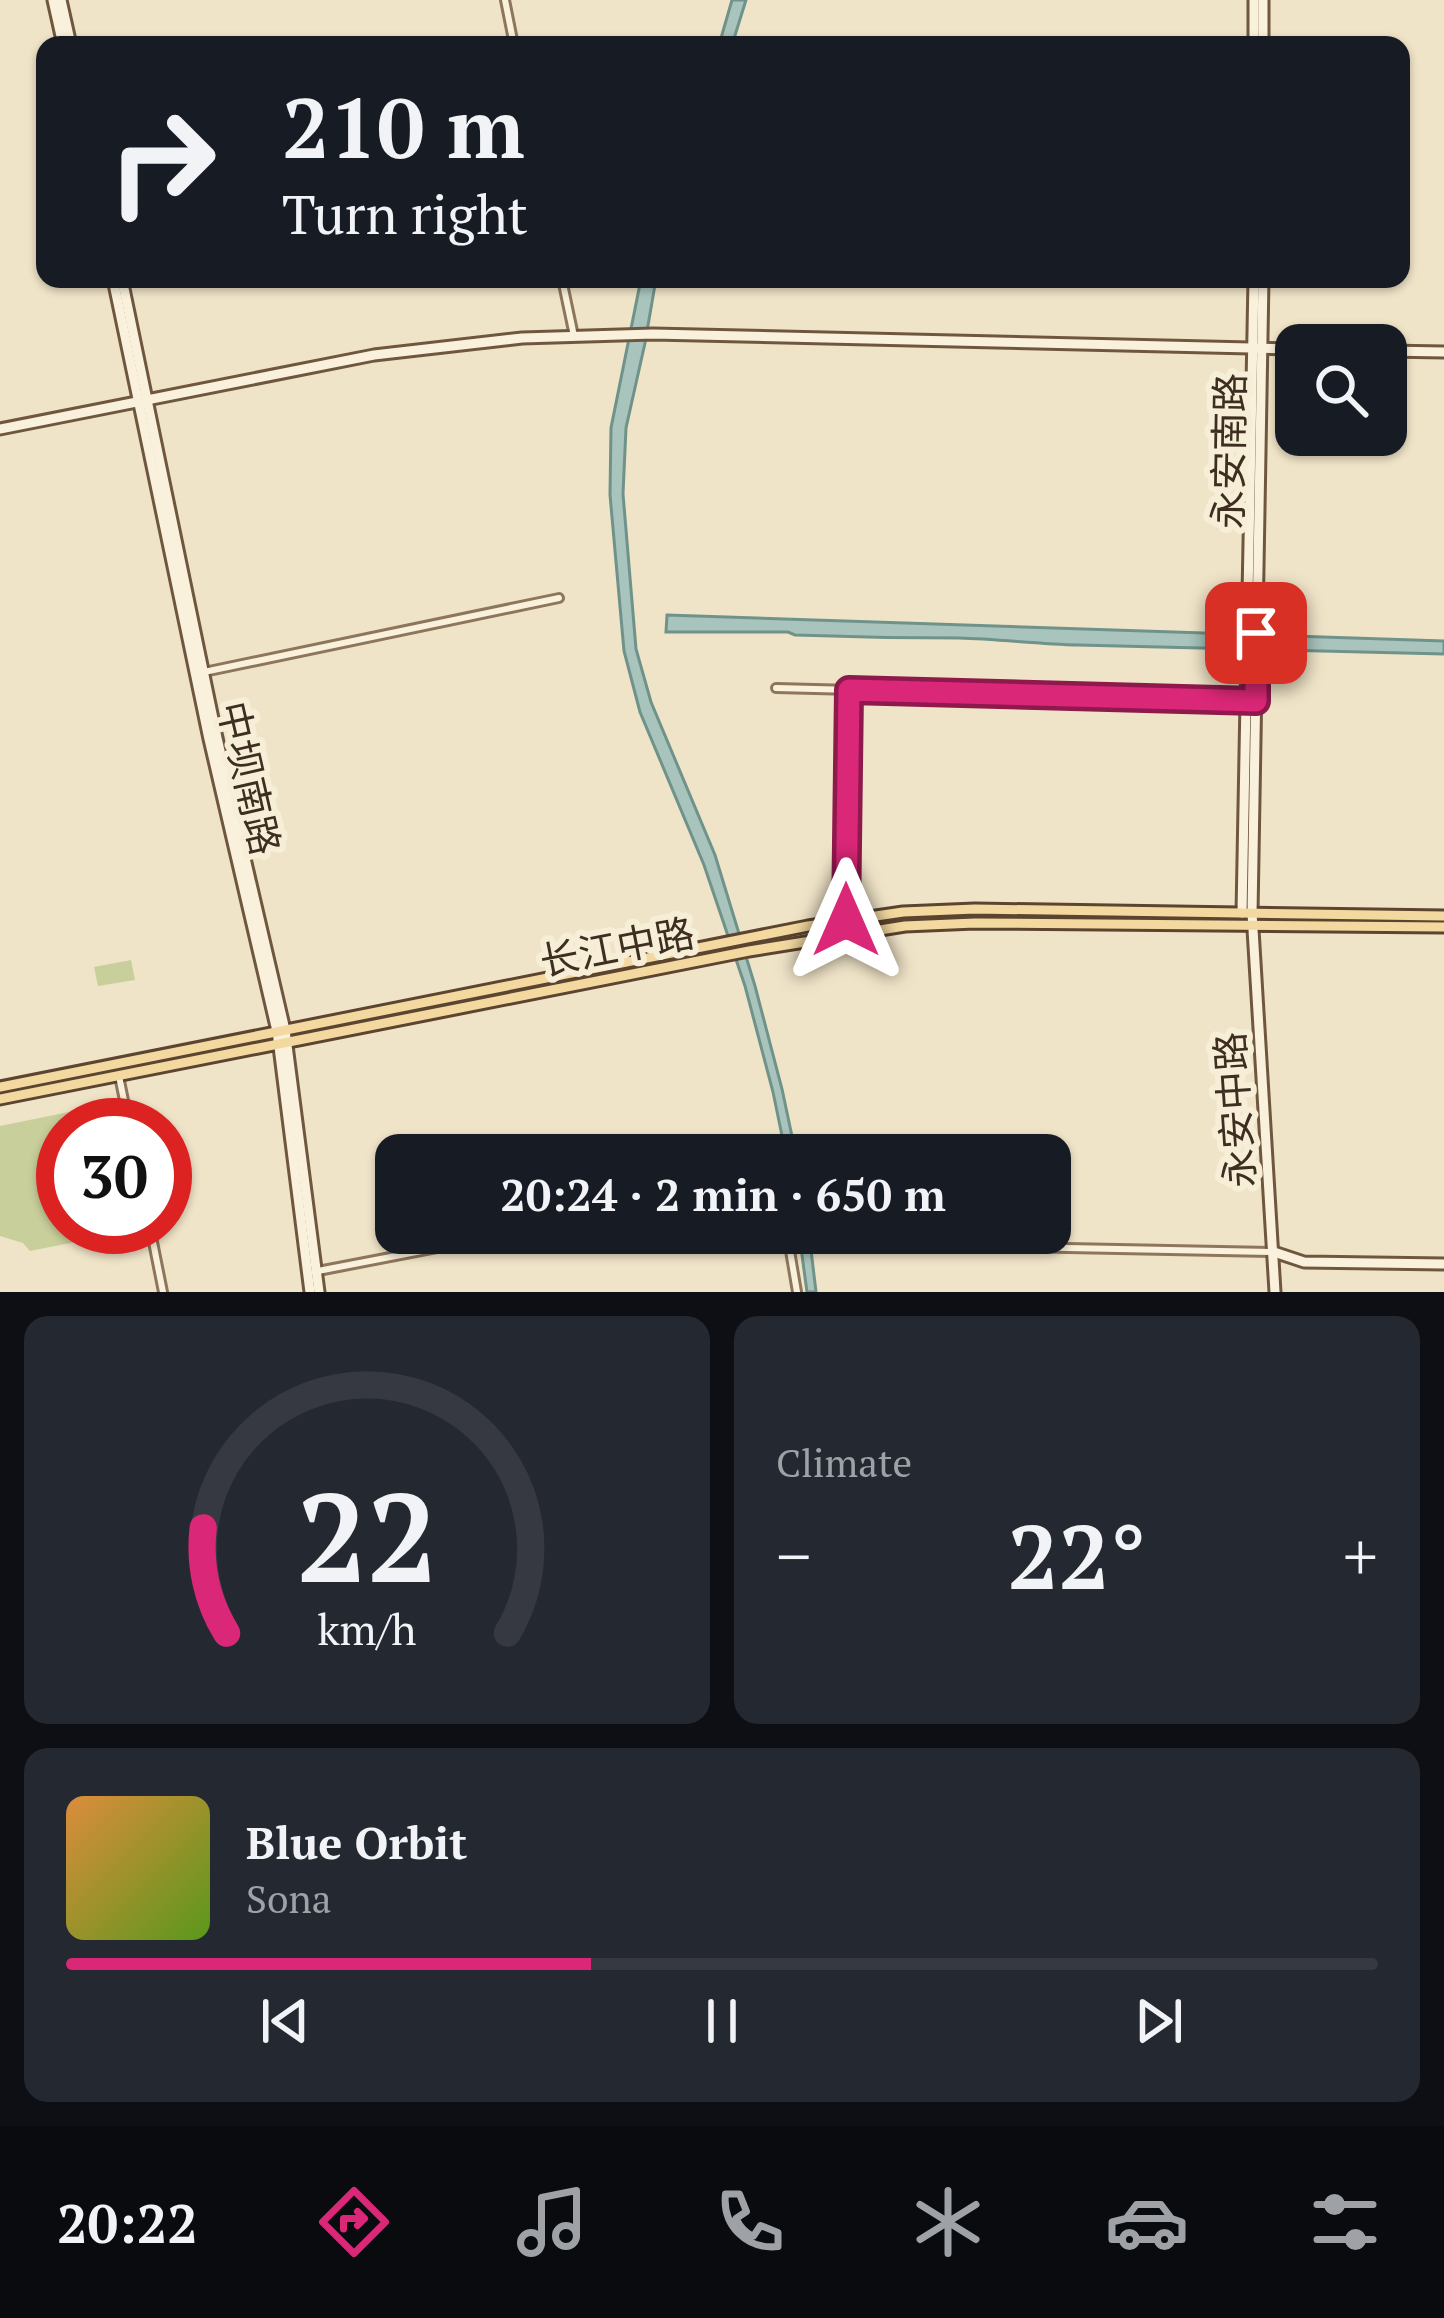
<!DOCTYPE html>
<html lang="en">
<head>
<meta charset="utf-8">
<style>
	body { margin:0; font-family:"PT Serif","Noto Sans SC",serif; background:#242831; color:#f1f3f6; height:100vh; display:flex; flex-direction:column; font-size:45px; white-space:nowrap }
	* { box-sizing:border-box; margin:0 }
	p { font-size:39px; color:#9ea1a6 }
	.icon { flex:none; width:66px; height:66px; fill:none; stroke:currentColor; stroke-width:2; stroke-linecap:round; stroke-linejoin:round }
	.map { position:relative; height:1292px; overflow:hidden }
	.drawer { display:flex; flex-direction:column; gap:24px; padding:24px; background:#0d0f14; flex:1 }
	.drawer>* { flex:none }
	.top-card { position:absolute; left:36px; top:36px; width:1374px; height:252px; border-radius:24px; box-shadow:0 3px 9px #0004; background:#171b24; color:#f1f3f6; overflow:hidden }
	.tools { position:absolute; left:1275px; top:324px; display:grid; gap:24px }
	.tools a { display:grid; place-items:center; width:132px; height:132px; border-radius:24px; background:#171b24; box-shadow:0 3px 9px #0004; font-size:60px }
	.speed { position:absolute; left:36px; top:1098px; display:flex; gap:24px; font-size:60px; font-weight:700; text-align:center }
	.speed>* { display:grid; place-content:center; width:156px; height:156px; border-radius:50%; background:#171b24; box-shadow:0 3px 9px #0004; line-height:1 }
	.speed .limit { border:18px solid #d22; background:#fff; color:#111 }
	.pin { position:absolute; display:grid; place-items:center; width:102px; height:102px; color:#fff; margin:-51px; border-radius:24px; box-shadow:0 6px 18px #0006 }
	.me { position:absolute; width:132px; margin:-66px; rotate:0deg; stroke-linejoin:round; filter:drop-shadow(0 0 9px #0008) }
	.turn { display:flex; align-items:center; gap:42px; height:252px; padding:0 48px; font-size:54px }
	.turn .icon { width:156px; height:156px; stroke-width:2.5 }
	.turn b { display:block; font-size:84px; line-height:102px }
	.big { font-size:90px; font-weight:600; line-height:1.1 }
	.drawer .widget { flex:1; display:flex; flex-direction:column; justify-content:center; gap:18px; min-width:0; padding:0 42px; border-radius:24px; background:#242831 }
	.drawer .dial { align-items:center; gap:0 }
	.dial svg { height:312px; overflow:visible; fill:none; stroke:#363941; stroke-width:7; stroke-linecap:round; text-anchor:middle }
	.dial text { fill:#f1f3f6; stroke:none }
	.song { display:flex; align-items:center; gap:36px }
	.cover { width:144px; height:144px; border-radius:18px; background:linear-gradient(135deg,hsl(30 70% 55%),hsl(90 70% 35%)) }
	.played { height:12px; border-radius:6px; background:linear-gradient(90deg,#db2777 40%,#363941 40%) }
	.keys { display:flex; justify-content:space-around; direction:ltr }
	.heat { display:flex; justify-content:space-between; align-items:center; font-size:66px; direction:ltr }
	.drawer .tiles { flex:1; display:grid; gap:24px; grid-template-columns:1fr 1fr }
	.widget:last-child { grid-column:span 2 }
	.trip { position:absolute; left:375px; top:1134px; width:696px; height:120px; border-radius:24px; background:#171b24; box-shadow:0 3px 9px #0004; font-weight:600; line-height:120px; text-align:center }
	.tabs { display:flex; height:192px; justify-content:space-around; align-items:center; background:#090b0e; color:#9ea1a6 }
	.tabs .icon { width:84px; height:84px }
	.tabs .current { color:#db2777 }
	.tabs b { font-size:54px; color:#f1f3f6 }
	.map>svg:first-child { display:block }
	.green { fill:#c9cf9b }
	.water { fill:#a9c4bc; stroke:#6f938a; stroke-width:3 }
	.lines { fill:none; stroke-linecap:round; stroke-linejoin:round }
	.street-casing { stroke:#8d765c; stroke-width:12 }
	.secondary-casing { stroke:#6f573f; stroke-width:15 }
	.primary-casing { stroke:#5b4430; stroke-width:15 }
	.street { stroke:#faf1dc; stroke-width:6 }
	.secondary { stroke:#faf1dc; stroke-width:9 }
	.primary { stroke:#f3d9a0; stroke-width:9 }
	.route-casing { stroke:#8e194d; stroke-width:30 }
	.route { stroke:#db2777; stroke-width:21 }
	.labels { text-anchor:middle; stroke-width:12; stroke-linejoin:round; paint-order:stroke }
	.street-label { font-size:39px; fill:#3d2e20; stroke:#f7eed8 }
</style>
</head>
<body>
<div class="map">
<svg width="1444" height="1292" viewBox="0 0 1444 1292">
	<rect width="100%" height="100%" fill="#f0e4c8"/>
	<!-- green -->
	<g class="green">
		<polygon points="131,960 135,980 98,986 94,967"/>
		<polygon points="118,1102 123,1108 126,1125 63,1125 63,1227 143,1227 141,1229 30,1251 23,1243 0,1236 0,1126"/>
	</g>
	<!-- water -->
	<g class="water">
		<polygon points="732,0 746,0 732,45 719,45"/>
		<polygon points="641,279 656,279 645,343 626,428 623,494 636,649 651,702 715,855 755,986 782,1089 796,1155 786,1155 773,1092 745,986 704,865 640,712 624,651 610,495 611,428"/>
		<path d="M667,615L1444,641V654C1322,650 1200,649 1078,645C1038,644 998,639 959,638C904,638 850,637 795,635L788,632H666Z"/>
		<polygon points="799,1233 809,1233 816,1292 807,1292"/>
	</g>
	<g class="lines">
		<defs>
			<g id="street">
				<polyline points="505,0 514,45"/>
				<polyline points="562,279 574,336"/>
				<polyline points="204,672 559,598"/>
				<polyline points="776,688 1246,700"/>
				<polyline points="846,920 849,690"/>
				<polyline points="119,1076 129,1125"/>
				<polyline points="150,1227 163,1292"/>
				<polyline points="787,1233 797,1292"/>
				<polyline points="818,1243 1271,1252"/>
				<polyline points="318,1271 515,1233"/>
			</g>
			<g id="secondary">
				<polyline points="53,0 63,45"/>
				<polyline points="61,0 71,45"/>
				<polyline points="1254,0 1254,45"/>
				<polyline points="1263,0 1263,45"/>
				<polyline points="113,279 209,739 277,1031 310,1292"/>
				<polyline points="122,279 217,738 285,1030 319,1292"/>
				<polyline points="1263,279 1252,913 1275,1292"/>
				<polyline points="1386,351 1444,352"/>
				<polyline points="0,429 374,355 522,338 653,334 1296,349"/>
				<polyline points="1242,913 1254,279"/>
				<polyline points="1274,1252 1304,1262 1444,1264"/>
			</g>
			<g id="primary">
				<polyline points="0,1087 808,926 903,912 975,909 1444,916"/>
				<polyline points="0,1099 749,951 905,926 975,923 1444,927"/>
			</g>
		</defs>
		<!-- street casing -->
		<use href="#street" class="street-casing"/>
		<!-- secondary casing -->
		<use href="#secondary" class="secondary-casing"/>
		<!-- primary casing -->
		<use href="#primary" class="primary-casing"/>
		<!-- street -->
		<use href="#street" class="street"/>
		<!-- secondary -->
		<use href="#secondary" class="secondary"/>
		<!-- primary -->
		<use href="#primary" class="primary"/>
	</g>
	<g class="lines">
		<defs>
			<polyline id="route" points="846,920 849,690 1256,701 1256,633"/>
		</defs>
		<!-- route casing -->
		<use href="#route" class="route-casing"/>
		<!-- route -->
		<use href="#route" class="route"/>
	</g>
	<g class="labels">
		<!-- street labels -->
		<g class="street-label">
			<text transform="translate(1229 451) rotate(-89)" y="14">永安南路</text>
			<text transform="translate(249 778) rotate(77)" y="14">中坝南路</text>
			<text transform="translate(617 947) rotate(-11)" y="14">长江中路</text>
			<text transform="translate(1235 1110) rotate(-94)" y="14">永安中路</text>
		</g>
	</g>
</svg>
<div class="tools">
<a><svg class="icon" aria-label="search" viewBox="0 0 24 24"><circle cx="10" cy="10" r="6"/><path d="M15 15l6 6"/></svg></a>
</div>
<div class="speed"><div class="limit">30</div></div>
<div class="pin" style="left:1256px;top:633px;background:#d93025"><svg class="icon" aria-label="arrive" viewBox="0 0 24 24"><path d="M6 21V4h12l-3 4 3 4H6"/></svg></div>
<svg class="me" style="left:846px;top:920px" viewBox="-20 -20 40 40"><path d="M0-17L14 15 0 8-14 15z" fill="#db2777" stroke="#fff" stroke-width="4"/></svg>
<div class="trip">20:24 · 2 min · 650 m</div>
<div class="top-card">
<div class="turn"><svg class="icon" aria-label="right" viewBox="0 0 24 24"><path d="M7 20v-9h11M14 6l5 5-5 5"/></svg><div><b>210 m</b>Turn right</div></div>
</div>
</div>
<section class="drawer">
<div class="tiles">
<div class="widget dial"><svg viewBox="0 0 100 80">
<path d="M14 69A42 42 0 1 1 86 69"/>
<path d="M14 69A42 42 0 0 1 8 42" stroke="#db2777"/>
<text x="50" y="56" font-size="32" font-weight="700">22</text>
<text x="50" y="72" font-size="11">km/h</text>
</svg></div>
<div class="widget"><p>Climate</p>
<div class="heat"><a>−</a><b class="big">22°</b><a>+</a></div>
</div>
<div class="widget">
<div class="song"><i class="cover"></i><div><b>Blue Orbit</b><p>Sona</p></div></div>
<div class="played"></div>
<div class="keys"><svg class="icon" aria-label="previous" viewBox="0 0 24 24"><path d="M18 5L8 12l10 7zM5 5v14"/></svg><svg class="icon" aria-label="pause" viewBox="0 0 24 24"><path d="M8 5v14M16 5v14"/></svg><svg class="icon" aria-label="next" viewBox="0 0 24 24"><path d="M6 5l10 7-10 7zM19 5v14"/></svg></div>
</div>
</div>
</section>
<nav class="tabs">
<b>20:22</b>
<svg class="icon current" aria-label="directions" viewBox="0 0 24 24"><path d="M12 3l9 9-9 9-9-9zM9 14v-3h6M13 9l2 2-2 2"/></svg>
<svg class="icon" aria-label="music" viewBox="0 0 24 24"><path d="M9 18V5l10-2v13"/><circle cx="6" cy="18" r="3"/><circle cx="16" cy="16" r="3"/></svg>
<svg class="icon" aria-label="phone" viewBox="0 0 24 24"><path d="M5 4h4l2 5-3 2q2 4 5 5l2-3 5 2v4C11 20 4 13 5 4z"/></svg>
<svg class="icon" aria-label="climate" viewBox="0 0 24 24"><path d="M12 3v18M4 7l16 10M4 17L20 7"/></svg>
<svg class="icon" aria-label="car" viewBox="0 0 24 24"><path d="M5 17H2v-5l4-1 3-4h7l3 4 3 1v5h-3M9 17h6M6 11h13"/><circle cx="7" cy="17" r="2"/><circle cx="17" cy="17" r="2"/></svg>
<svg class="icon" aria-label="filters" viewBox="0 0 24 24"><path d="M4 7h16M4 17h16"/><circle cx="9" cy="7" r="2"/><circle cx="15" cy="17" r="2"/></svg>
</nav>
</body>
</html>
